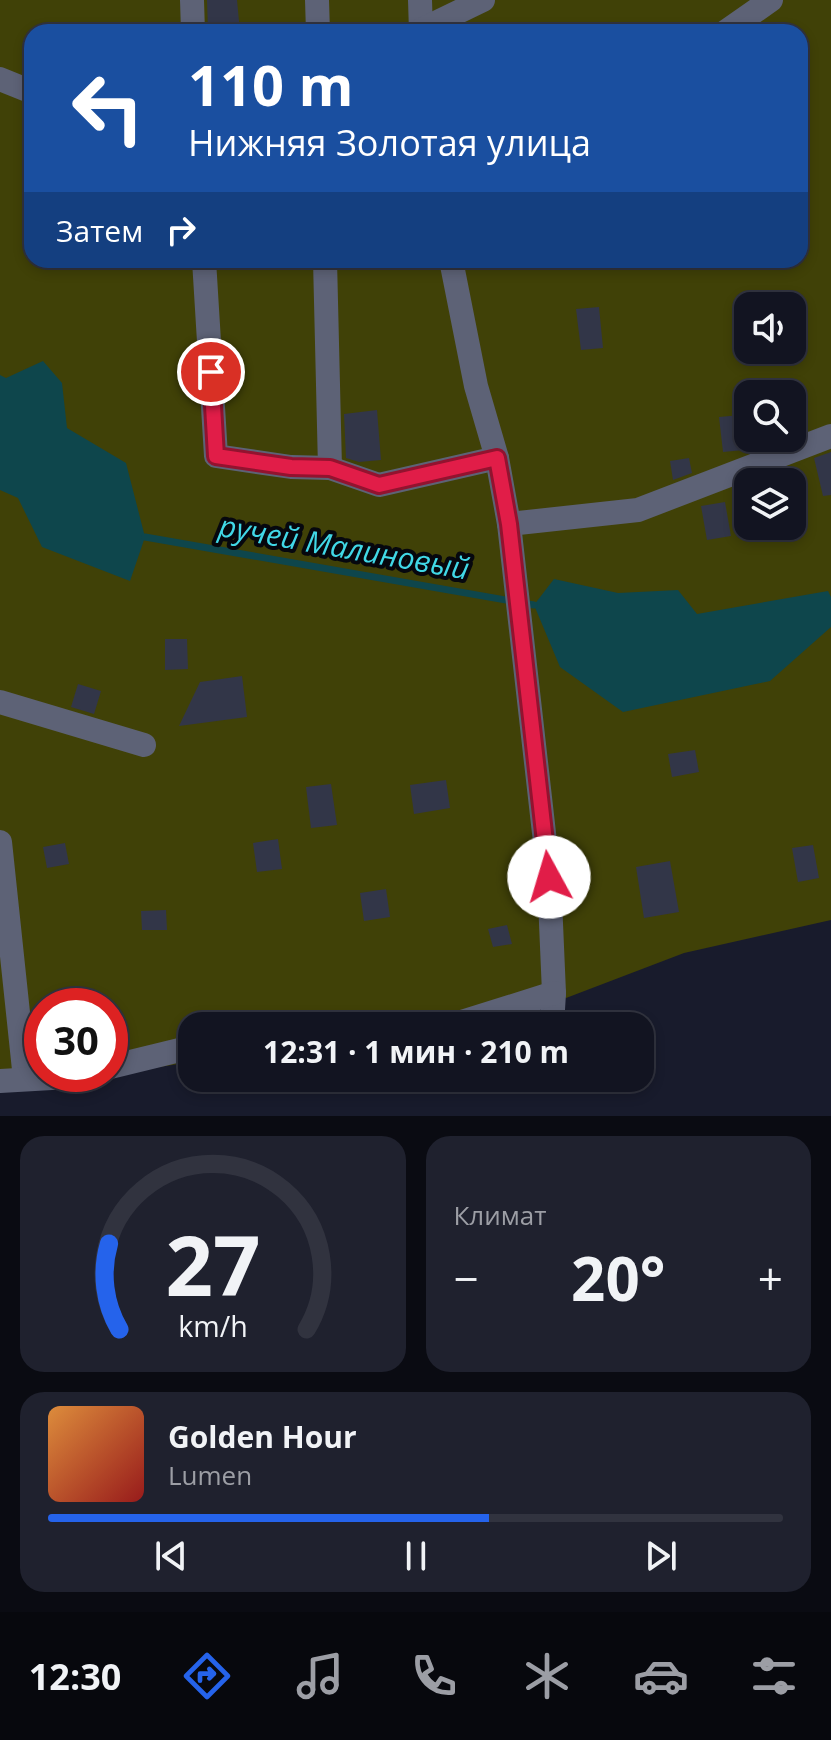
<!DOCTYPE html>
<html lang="ru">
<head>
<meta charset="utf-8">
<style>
	body { margin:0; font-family:"Open Sans",sans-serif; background:#1f212e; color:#f1f3f6; height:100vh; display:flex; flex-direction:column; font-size:30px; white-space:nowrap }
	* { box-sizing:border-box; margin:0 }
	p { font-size:26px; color:#9c9ea5 }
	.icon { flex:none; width:44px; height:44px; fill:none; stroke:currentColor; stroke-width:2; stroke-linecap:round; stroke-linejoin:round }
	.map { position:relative; height:1116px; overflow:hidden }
	.side { display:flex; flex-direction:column; gap:20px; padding:20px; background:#0a0b12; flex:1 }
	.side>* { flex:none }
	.banner { position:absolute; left:24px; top:24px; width:784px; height:244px; border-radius:24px; box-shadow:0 4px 12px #0003,0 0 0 2px #31333f; background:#1a4fa0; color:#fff; overflow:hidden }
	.tools { position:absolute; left:734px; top:292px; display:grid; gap:16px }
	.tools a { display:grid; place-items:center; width:72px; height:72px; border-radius:16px; background:#121421; box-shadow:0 4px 12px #0003,0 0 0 2px #31333f; font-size:40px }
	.speed { position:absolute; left:24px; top:988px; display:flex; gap:16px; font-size:40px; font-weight:700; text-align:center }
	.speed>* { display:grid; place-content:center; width:104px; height:104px; border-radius:50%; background:#121421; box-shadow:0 4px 12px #0003,0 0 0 2px #31333f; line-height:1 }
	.speed .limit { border:12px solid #d22; background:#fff; color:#111 }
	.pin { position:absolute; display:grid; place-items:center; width:68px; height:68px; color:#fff; margin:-34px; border:4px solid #fff; border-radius:50%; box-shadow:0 2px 8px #0007 }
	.me { position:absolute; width:88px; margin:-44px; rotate:354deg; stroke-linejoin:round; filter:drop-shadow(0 0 6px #0008) }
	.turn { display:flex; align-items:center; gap:28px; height:168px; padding:0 32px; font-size:36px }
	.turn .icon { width:104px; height:104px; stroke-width:2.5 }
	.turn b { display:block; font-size:56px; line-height:68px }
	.then { display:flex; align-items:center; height:76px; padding:0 32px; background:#0003; gap:16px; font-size:30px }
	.big { font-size:60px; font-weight:700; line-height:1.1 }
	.side .card { flex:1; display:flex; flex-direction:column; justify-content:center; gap:12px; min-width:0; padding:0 28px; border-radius:24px; background:#1f212e }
	.side .dial { align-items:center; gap:0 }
	.dial svg { height:208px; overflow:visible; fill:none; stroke:#31333f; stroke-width:7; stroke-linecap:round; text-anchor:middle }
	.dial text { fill:#f1f3f6; stroke:none }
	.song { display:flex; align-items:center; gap:24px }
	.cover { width:96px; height:96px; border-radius:12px; background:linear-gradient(135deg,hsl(30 70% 55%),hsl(0 70% 35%)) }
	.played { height:8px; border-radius:4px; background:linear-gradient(90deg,#2563eb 60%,#31333f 60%) }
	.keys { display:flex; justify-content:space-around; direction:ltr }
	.heat { display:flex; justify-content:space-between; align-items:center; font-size:44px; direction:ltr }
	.side .tiles { flex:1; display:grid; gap:20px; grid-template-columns:1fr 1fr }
	.card:last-child { grid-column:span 2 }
	.trip { position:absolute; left:178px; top:1012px; width:476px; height:80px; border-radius:24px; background:#121421; box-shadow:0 4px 12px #0003,0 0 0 2px #31333f; font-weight:700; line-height:80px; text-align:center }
	.menu { display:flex; height:128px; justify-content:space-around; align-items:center; background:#07080d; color:#9c9ea5 }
	.menu .icon { width:56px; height:56px }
	.menu .on { color:#2563eb }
	.menu b { font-size:36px; color:#f1f3f6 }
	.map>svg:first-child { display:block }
	.green { fill:#404107; fill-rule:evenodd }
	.water { fill:#0e464c }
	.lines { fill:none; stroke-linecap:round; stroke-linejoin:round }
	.stream { stroke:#0e464c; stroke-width:7 }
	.building { fill:#323648 }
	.minor { stroke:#5d6276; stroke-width:24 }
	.route-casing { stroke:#92132f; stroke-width:20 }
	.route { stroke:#e11d48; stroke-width:14 }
	.labels { text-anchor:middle; stroke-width:8; stroke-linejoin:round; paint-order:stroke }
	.water-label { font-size:30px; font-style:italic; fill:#41d8e7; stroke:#06070e }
</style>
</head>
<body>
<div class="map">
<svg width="831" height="1116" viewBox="0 0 831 1116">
	<rect width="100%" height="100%" fill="#181b2c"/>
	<!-- green -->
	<path class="green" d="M0,0H831V920L684,953L532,1011L431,1026H192V1062L0,1091ZM32,32H800V260H32ZM748,306H792V350H748ZM748,394H792V438H748ZM748,482H792V526H748ZM42,1006H110V1074H42Z"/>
	<!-- water -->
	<g class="water">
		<polygon points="43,361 62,383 67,428 126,463 145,537 130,581 42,547 18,498 0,490 0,375 6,378"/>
		<polygon points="554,579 618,593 678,590 697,614 828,591 831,597 831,627 770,681 623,712 560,667 534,605"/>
	</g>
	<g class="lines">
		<!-- stream -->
		<polyline class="stream" points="145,537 534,605"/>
	</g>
	<!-- building -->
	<g class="building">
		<polygon points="207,0 237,0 240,32 208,32"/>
		<polygon points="599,307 603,348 581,350 576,309"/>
		<polygon points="377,410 381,460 359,462 346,458 344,414"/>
		<polygon points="741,415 744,450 723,452 719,417"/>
		<polygon points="831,452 831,495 823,496 814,458"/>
		<polygon points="689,458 692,473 673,480 670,461"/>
		<polygon points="725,502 731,536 707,540 701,506"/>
		<polygon points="165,639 187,639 188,669 165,670"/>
		<polygon points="242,676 247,717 179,726 200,682"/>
		<polygon points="78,684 101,691 94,714 71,707"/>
		<polygon points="695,750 699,772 672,777 668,754"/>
		<polygon points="446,780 450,808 414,814 410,785"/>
		<polygon points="331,784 337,825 311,828 306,787"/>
		<polygon points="278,839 282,869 257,872 253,843"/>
		<polygon points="65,843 69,864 47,868 43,847"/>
		<polygon points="813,845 819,878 798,882 792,848"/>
		<polygon points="670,861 679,912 644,918 636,867"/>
		<polygon points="386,889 390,917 364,921 360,893"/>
		<polygon points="166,910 167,930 142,930 141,911"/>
		<polygon points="507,925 512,944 493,947 488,929"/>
	</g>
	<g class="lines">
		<!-- minor -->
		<g class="minor">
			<polyline points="192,0 193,32"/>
			<polyline points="317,0 318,32"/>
			<polyline points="420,0 421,32"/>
			<polyline points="421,30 483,0"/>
			<polyline points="725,32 771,0"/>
			<polyline points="0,79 32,92"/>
			<polyline points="204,260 216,456 291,467 330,468 379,485 497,458"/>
			<polyline points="325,260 330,468"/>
			<polyline points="451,260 476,386 497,458 509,524 549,877 554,993 552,1026"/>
			<polyline points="509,524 638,510 831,436"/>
			<polyline points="0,702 144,745"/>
			<polyline points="0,842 25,1079"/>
			<polyline points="449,1026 554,993"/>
			<polyline points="110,1067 192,1047"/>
			<polyline points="0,1081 69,1077 79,1074"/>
		</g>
	</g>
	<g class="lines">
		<defs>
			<polyline id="route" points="211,372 216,456 291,467 330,468 379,485 497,458 509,524 549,877"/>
		</defs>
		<!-- route casing -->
		<use href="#route" class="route-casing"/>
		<!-- route -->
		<use href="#route" class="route"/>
	</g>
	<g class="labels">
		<!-- water labels -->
		<g class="water-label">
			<text transform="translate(344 548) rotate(10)" y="10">ручей Малиновый</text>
		</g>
	</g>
</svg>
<div class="tools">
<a><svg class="icon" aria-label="sound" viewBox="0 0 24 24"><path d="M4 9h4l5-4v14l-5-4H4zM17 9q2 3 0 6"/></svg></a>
<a><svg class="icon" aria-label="search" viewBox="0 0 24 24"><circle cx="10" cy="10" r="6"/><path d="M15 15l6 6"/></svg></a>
<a><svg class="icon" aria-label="layers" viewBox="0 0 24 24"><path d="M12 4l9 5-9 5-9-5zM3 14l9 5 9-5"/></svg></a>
</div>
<div class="speed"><div class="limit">30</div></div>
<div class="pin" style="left:211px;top:372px;background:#d93025"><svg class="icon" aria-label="arrive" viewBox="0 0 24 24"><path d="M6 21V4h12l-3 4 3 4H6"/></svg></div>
<svg class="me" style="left:549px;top:877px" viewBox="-20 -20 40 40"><circle r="19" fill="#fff"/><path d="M0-13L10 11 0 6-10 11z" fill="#e11d48"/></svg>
<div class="trip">12:31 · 1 мин · 210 m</div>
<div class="banner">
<div class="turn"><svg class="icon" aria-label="left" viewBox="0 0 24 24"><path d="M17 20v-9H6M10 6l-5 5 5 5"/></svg><div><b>110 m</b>Нижняя Золотая улица</div></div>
<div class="then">Затем<svg class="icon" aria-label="right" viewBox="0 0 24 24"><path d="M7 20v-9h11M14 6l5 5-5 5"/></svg></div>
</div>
</div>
<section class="side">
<div class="tiles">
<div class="card dial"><svg viewBox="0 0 100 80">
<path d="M14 69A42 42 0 1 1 86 69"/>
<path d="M14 69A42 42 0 0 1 10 36" stroke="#2563eb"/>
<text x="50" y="56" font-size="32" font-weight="700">27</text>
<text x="50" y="72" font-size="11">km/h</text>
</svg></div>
<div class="card"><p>Климат</p>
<div class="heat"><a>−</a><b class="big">20°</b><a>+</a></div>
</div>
<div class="card">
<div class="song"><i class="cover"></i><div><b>Golden Hour</b><p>Lumen</p></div></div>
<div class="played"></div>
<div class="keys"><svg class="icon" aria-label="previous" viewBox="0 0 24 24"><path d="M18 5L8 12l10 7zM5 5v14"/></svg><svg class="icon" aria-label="pause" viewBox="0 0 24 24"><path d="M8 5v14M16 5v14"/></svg><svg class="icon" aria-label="next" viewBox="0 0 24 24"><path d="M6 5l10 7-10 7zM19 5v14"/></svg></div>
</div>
</div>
</section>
<nav class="menu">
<b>12:30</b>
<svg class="icon on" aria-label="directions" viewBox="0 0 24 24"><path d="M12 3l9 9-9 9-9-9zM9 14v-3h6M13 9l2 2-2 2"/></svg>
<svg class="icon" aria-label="music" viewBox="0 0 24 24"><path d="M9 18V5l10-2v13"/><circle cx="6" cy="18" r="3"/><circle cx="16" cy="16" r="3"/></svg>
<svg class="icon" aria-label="phone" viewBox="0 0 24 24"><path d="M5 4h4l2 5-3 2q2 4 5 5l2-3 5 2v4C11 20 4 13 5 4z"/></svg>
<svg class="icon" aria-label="climate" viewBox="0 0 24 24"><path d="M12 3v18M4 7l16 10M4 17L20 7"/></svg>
<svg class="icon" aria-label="car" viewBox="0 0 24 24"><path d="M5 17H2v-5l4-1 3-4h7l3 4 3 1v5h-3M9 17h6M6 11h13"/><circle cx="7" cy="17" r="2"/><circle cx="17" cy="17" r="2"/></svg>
<svg class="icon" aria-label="filters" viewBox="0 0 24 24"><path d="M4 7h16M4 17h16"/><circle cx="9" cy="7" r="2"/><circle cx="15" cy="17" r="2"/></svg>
</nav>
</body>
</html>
